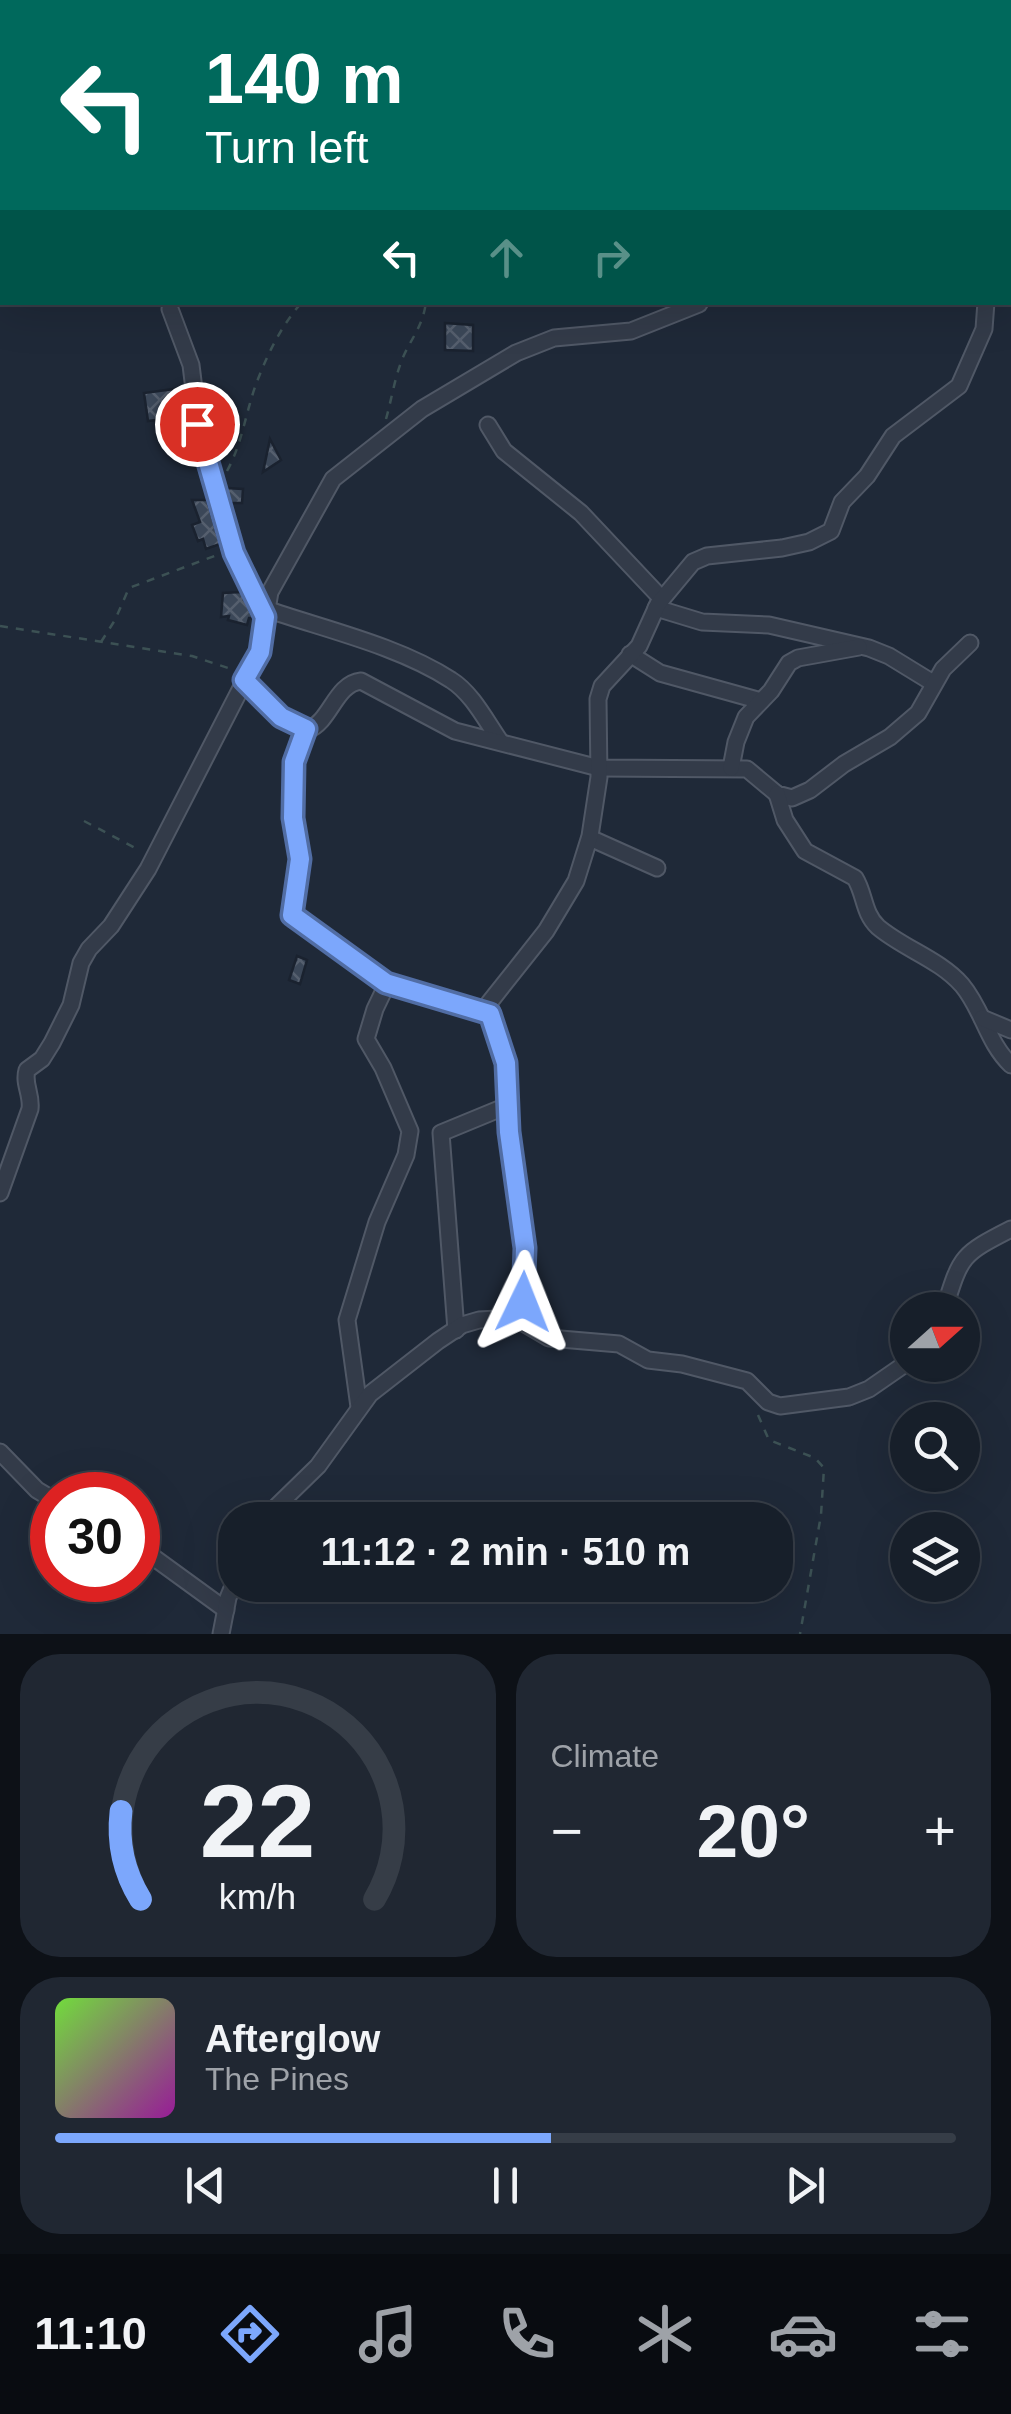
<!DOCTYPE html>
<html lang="en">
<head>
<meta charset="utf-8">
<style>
	body { margin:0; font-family:Helvetica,sans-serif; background:#202732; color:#f1f3f6; height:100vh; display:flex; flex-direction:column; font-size:38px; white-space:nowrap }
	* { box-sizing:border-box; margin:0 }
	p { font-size:32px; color:#9ea2a8 }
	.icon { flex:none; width:55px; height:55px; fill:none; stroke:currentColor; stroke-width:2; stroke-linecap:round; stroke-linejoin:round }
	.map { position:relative; height:1634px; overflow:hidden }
	.side { display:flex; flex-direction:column; gap:20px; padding:20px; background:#0d1117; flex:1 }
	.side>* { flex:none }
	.banner { position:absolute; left:0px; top:0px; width:1012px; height:305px; box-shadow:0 10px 40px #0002,0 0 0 2px #363d47; background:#00695c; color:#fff; overflow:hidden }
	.needle { width:65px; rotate:69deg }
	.tools { position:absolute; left:890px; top:1292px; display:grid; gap:20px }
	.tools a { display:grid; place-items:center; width:90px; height:90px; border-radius:50%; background:#171f2a; box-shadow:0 10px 40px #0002,0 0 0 2px #363d47; font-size:50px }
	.speed { position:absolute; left:30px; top:1472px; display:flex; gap:20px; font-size:50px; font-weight:700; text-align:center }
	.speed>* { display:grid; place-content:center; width:130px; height:130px; border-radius:50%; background:#171f2a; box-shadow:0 10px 40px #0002,0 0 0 2px #363d47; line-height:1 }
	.speed .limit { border:15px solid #d22; background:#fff; color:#111 }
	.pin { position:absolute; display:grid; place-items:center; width:85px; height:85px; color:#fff; margin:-42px; border:5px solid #fff; border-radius:50%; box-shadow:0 2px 10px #0007 }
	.me { position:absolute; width:110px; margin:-55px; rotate:2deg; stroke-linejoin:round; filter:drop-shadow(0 0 8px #0008) }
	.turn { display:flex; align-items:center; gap:35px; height:210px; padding:0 40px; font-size:45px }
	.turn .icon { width:130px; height:130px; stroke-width:2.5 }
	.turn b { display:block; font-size:70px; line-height:85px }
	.lanes { display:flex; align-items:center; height:95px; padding:0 40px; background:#0003; justify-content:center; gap:50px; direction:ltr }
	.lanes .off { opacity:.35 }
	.big { font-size:75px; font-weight:700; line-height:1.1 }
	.side .tile { flex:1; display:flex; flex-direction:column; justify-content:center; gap:15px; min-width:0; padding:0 35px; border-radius:40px; background:#202732 }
	.side .dial { align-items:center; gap:0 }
	.dial svg { height:260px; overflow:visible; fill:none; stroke:#363d47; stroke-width:7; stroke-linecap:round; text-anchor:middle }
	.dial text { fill:#f1f3f6; stroke:none }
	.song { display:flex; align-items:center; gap:30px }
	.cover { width:120px; height:120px; border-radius:15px; background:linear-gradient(135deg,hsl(100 70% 55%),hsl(300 70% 35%)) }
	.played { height:10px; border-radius:5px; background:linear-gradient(90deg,#7ca7fc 55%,#363d47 55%) }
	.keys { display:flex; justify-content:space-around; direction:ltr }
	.heat { display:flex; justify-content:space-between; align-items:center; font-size:55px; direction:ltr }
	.side .tiles { flex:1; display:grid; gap:20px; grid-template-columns:1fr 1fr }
	.tile:last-child { grid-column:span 2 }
	.trip { position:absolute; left:218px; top:1502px; width:575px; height:100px; border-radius:40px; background:#171f2a; box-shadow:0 10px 40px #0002,0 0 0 2px #363d47; font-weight:700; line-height:100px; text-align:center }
	.menu { display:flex; height:160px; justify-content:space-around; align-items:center; background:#090c11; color:#9ea2a8 }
	.menu .icon { width:70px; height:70px }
	.menu .active { color:#7ca7fc }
	.menu b { font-size:45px; color:#f1f3f6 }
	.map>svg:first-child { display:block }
	.building { fill:url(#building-cross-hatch); stroke:#1a222f; stroke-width:2.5 }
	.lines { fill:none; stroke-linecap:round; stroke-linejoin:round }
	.minor-casing { stroke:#505866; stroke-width:19 }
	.path { stroke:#3c5154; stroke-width:2.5; stroke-dasharray:8 8; stroke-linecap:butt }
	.minor { stroke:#333b49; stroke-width:15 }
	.route-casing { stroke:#516da4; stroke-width:25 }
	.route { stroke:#7ca7fc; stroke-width:18 }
</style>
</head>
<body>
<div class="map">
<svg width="1011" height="1634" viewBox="0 0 1011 1634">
	<defs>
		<pattern id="building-cross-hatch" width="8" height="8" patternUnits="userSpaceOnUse" patternTransform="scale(2.5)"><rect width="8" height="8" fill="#3b4758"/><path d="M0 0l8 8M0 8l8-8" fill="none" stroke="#555f6e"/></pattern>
	</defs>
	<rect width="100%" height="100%" fill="#1f2938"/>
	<!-- building -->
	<g class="building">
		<polygon points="445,323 473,325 473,351 445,350"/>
		<polygon points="174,389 178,417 148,421 144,393"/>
		<polygon points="270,439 281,460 263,472"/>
		<polygon points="226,488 243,489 242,503 231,503"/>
		<polygon points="192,500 207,500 220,544 206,549 203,539 198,541 192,525 200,522"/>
		<polygon points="241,592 253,618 249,618 247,625 228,620 229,616 221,617 223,593"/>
		<polygon points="297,956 307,960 300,984 289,980"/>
	</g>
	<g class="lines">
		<defs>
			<g id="minor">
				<polyline points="1010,260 1011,259"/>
				<polyline points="170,309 191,365 200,438 233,549 265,617"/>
				<polyline points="488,425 504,451 581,513 662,599"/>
				<polyline points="656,608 702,622 769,625 869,648 889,656 933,683"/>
				<path d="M266,609C324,629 399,646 451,680C472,693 486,721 500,741"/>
				<polyline points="630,654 660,673 761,701"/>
				<path d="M244,680L281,717L308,730C331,721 335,684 361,681L455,731L599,768L747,769L777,794L792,798L810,790L844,764L890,737L918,713L943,669L970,643"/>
				<path d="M306,729C297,754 287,794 294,821C297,833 302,846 300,859C299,879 286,901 294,920L311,928L386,983L490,1014"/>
				<polyline points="731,768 736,742 746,717 771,691 789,663 798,658 859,647"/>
				<path d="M777,794L785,820L805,851L855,878C865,894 863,913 878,927C904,949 939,959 962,985C983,1010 987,1042 1011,1065"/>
				<polyline points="590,838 657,868"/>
				<polyline points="982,1018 1011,1030"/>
				<path d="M0,1193L30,1109C32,1094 23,1084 27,1070L42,1059L52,1043L71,1005L81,963L89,949L111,926L148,869L260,651L270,592L333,479L422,409L516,353L554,338L631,331L699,304"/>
				<path d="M944,1310C961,1256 960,1255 1011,1229"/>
				<polyline points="521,1322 525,1249 509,1132 506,1063 489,1003 546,931 576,881 590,836 599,777 598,699 602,686 639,646 658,604 693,562 707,556 782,548 809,542 831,531 842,502 867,476 893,436 959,386 984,329 986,302"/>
				<polyline points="456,1330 441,1133 509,1105"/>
				<polyline points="359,1407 347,1320 377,1222 406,1155 410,1131 383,1068 366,1039 375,1009 387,984"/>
				<polyline points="0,1452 37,1490 52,1499"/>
				<polyline points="269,1520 277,1506 318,1466 370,1394 438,1341 462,1325 479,1320 515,1318 549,1338 619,1344 648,1360 682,1364 747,1381 768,1402 780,1406 849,1397 869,1389 908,1362"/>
				<polyline points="138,1546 226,1610"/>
				<polyline points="221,1634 228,1598 235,1581"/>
			</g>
		</defs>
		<!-- minor casing -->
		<use href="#minor" class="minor-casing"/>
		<!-- path -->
		<g class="path">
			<polyline points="47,0 48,2"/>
			<polyline points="361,2 377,0"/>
			<polyline points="443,2 444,0"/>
			<polyline points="0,17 2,21"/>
			<path d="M386,419C392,398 395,375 404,355C413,336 423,325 426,302"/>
			<path d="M227,471C243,442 246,409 258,379C269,351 282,325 302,302"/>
			<polyline points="0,626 192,656 234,670"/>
			<polyline points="101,642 115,620 129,588 217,555"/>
			<polyline points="84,821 139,850"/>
			<polyline points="758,1415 769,1440 815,1458 824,1468 821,1515 800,1634"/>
		</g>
		<!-- minor -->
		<use href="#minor" class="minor"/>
	</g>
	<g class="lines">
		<defs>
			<polyline id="route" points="197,424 234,553 265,617 260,652 244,680 281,717 306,729 294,762 293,818 300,859 292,915 386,983 490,1014 506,1063 509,1132 525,1248 523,1302"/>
		</defs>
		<!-- route casing -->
		<use href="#route" class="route-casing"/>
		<!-- route -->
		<use href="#route" class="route"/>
	</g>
</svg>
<div class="tools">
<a><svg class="needle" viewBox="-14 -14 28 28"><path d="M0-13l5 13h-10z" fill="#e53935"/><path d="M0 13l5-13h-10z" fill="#9ea2a8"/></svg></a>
<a><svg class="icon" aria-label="search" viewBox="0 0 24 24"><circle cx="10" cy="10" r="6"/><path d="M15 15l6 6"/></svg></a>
<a><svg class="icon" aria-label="layers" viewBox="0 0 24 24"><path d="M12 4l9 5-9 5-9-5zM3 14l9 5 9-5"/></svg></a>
</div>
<div class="speed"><div class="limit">30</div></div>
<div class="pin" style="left:197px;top:424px;background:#d93025"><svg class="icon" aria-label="arrive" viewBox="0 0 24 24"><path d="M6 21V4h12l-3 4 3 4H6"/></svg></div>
<svg class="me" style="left:523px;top:1302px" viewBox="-20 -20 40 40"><path d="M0-17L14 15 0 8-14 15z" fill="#7ca7fc" stroke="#fff" stroke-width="4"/></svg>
<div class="trip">11:12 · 2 min · 510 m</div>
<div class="banner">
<div class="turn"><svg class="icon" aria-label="left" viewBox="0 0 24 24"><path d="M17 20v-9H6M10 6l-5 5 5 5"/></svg><div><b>140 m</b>Turn left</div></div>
<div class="lanes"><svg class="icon" aria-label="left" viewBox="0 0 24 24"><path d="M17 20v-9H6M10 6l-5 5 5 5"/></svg><svg class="icon off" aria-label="ahead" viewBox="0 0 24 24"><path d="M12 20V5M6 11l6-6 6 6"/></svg><svg class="icon off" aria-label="right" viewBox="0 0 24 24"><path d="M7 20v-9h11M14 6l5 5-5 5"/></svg></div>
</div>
</div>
<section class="side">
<div class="tiles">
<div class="tile dial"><svg viewBox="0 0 100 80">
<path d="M14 69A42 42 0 1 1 86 69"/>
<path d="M14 69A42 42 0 0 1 8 42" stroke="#7ca7fc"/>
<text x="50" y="56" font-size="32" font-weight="700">22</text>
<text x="50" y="72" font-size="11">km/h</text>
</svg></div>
<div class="tile"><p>Climate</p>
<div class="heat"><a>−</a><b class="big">20°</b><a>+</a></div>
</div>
<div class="tile">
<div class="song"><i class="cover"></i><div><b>Afterglow</b><p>The Pines</p></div></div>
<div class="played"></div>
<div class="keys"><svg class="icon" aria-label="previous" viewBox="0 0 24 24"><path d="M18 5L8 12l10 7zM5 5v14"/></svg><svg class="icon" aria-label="pause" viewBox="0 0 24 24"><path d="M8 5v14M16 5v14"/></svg><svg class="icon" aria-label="next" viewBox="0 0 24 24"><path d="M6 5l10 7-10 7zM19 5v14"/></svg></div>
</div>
</div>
</section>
<nav class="menu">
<b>11:10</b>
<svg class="icon active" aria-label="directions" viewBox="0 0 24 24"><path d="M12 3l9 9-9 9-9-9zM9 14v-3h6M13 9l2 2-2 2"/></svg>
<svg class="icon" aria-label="music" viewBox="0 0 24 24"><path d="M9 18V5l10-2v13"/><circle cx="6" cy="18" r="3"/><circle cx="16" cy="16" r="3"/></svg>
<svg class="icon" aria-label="phone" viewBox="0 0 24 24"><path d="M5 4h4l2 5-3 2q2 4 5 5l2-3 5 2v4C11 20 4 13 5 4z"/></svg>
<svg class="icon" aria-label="climate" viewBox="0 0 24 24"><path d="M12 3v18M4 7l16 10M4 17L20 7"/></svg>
<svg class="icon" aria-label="car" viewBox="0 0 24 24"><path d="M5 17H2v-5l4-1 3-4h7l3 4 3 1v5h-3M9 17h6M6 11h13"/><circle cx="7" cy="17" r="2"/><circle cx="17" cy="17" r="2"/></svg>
<svg class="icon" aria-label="filters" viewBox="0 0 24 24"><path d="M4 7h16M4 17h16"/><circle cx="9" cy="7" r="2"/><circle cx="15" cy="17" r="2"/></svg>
</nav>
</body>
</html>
